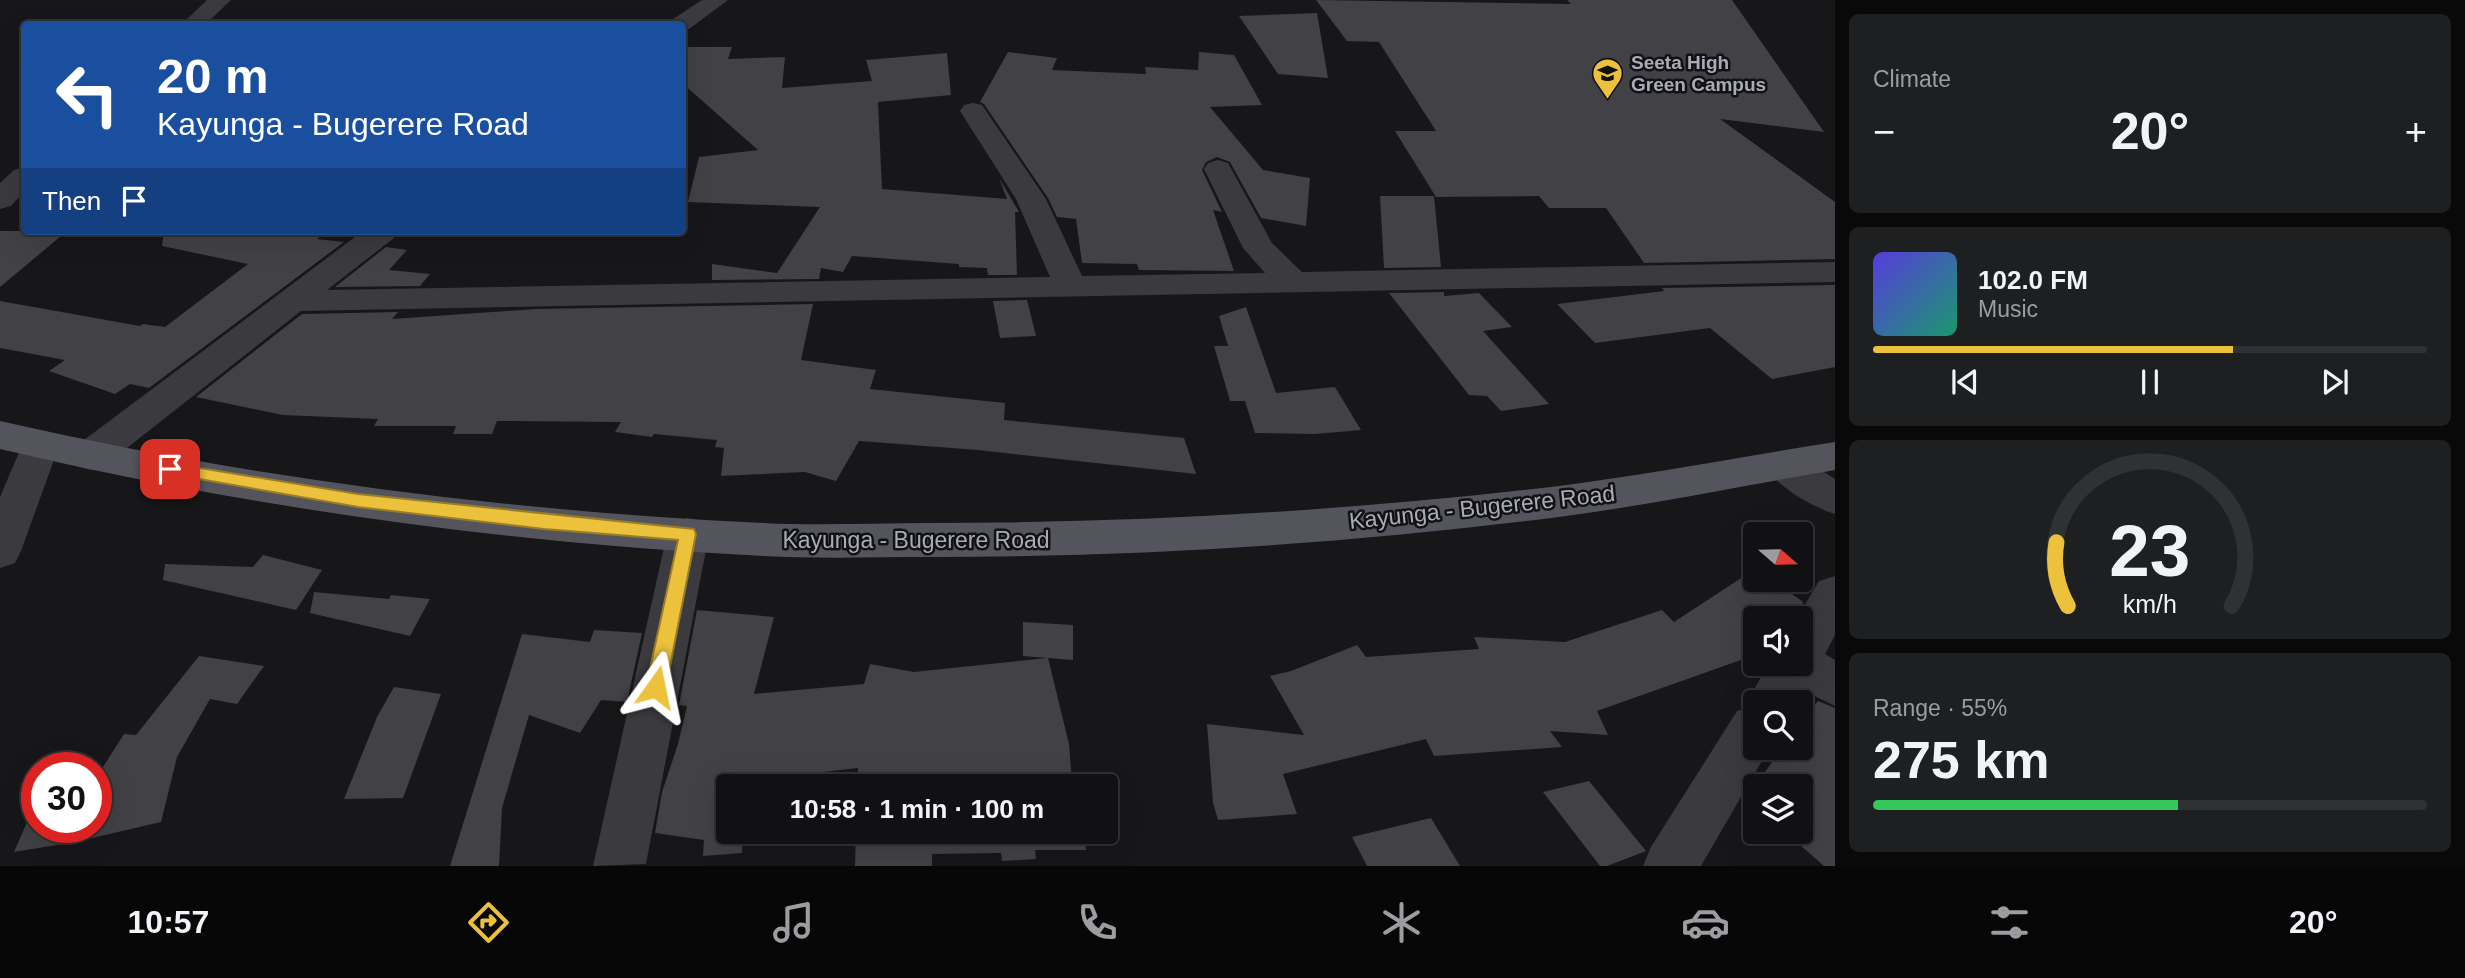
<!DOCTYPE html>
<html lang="en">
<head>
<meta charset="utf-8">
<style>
	body { margin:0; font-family:Arial,sans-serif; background:#1e1f21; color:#f1f3f6; height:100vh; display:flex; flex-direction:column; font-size:26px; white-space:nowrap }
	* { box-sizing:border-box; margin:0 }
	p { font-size:23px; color:#9c9da0 }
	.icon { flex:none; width:38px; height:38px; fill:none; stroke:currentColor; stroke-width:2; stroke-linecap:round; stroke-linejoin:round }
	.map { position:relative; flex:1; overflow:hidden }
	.panel { display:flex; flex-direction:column; gap:14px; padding:14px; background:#09090a; width:630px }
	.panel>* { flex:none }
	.banner { position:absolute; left:21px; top:21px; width:665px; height:214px; border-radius:7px; box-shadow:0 7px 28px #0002,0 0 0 2px #303133; background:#1a4fa0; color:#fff; overflow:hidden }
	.needle { width:46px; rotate:110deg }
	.tools { position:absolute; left:1743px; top:522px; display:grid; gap:14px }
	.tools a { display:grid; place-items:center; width:70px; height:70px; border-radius:7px; background:#111113; box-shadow:0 7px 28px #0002,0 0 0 2px #303133; font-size:35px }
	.speed { position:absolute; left:21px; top:752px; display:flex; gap:14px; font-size:35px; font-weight:700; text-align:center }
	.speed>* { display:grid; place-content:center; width:91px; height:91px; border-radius:50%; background:#111113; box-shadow:0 7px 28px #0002,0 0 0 2px #303133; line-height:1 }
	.speed .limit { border:10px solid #d22; background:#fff; color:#111 }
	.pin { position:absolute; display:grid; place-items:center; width:60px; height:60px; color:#fff; margin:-30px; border-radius:14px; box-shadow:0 4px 10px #0006 }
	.me { position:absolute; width:77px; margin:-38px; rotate:12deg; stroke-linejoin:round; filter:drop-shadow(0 0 5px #0008) }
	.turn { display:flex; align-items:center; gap:24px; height:147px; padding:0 21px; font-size:32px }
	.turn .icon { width:91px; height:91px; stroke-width:2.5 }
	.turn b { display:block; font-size:49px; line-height:60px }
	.then { display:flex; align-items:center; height:66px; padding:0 21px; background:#0003; gap:14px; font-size:26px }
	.big { font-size:52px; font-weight:600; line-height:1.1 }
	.panel .widget { flex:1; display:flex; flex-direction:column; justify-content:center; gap:10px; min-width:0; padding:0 24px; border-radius:10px; background:#1e1f21 }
	.panel .dial { align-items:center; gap:0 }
	.dial svg { height:182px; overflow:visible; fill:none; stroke:#303133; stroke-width:7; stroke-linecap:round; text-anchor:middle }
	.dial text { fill:#f1f3f6; stroke:none }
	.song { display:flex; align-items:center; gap:21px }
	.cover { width:84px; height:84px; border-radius:10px; background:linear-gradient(135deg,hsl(250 70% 55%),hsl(160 70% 35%)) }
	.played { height:7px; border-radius:4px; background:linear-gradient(90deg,#ecc13c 65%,#303133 65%) }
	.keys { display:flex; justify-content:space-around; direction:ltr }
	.heat { display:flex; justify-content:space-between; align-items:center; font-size:38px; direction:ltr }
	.charge { height:10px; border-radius:5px; background:linear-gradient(90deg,#34c759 55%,#303133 0) }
	.trip { position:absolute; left:716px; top:774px; width:402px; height:70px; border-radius:7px; background:#111113; box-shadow:0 7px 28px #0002,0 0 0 2px #303133; font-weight:600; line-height:70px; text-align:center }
	.dock { display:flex; height:112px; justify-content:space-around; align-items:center; background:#070708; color:#9c9da0 }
	.dock .icon { width:49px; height:49px }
	.dock .on { color:#ecc13c }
	.dock b { font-size:32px; color:#f1f3f6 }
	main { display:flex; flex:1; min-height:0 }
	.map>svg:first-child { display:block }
	.building { fill:#414146 }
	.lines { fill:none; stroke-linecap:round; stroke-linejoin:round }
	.street { fill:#3a3a3f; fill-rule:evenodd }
	.primary { fill:#54555c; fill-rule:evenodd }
	.route { fill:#ecc13c; stroke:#997d27; stroke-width:2 }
	.labels { text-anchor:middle; stroke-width:5; stroke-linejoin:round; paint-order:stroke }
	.far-poi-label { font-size:19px; font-weight:bold; fill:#a9acb8; stroke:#121214; text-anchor:start }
	.street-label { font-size:23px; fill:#a9acb8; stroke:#121214 }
</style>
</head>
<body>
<main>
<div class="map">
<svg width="1835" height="866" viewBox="0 0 1835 866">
	<rect width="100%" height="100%" fill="#171719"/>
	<!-- building -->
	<g class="building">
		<polygon points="1316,0 1571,4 1567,0 1732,0 1824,132 1720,119 1835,202 1835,259 1644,263 1606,208 1549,208 1539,196 1436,197 1395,131 1436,131 1379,42 1347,41"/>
		<polygon points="1317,13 1328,78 1278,74 1239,16"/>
		<polygon points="682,47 732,47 728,59 785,57 782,88 872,81 866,60 947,53 951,95 878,102 882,189 1007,199 999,178 1019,212 1015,212 1017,275 988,275 987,268 959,267 959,264 852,256 843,272 821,268 819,279 712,280 712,264 777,273 820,207 688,202 699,157 758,150 682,83"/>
		<polygon points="1008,52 1057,58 1052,70 1146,74 1145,67 1198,70 1199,52 1234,55 1262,105 1210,107 1263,170 1310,178 1306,226 1261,218 1230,162 1217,157 1206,162 1202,170 1222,212 1213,210 1234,271 1139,270 1137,264 1082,263 1076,219 1057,217 1048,198 984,104 980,102"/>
		<polygon points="1380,196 1434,196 1441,267 1384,268"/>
		<polygon points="0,231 67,231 0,287"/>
		<polygon points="164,231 328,231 317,239 344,242 149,388 130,384 115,394 49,371 65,360 0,348 0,301 140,326 143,324 165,327 248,264 162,246"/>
		<polygon points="386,247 407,250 389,270 430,274 420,286 335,287"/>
		<polygon points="1835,285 1835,367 1772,379 1710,328 1595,343 1557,304 1664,291 1662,288"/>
		<polygon points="1444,292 1444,296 1479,293 1512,327 1483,331 1549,404 1501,411 1487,396 1469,395 1389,293"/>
		<polygon points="1027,300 1036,336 1000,338 993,301"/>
		<polygon points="813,304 801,360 876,370 870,389 1005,403 1004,420 1184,438 1196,474 978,450 859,441 836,481 805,472 721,476 724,448 715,447 717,440 654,434 652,437 615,432 621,422 497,421 492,434 453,434 456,426 374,426 378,419 283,415 196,397 302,314 398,312 392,319 535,309"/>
		<polygon points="1246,307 1276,393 1335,387 1361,430 1315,434 1255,433 1245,401 1230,401 1214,346 1228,346 1219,316"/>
		<polygon points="263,555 322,570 296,610 163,580 165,564 253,567"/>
		<polygon points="1755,569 1755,579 1771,579 1803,602 1795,618 1755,618 1755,655 1597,711 1608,735 1550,731 1562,747 1434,756 1426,739 1283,774 1297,814 1218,820 1213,803 1207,724 1304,735 1270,676 1291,671 1357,645 1366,657 1479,649 1474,637 1565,642 1662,610 1674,622"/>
		<polygon points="314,592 389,599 391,595 430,599 410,636 310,613"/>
		<polygon points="697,610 774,617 754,694 864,684 870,664 914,672 1047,658 1023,656 1023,622 1073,625 1073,660 1048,658 1069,744 1072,783 1078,783 1078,786 857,786 858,768 745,781 744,786 728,786 728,831 743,831 742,853 703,856 704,840 655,833 662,792 678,744 687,706 679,705"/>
		<polygon points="594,630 642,633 627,702 601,700 580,733 529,715 502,808 499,866 450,866 522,634 590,642"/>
		<polygon points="199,656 264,666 237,704 210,699 177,757 161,822 75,842 14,852 31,813 37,812 37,828 96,828 96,778 124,734 136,735"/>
		<polygon points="394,687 441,694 403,798 344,799 377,717"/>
		<polygon points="1818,701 1835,708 1835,866 1824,866 1784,831 1801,831 1801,786 1762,786 1773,777 1765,772 1783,747 1801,747 1801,724"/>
		<polygon points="1589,781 1646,851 1607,866 1600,866 1543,792"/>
		<polygon points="1431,818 1460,866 1367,866 1352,837"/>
		<polygon points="856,831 1084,831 1086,850 1035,850 1036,859 1002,861 1001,853 932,854 932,866 855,866"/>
	</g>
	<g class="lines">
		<!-- street -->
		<g class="street">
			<polygon points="207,0 231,0 206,24 182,24"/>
			<polygon points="702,0 728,0 689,29 682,31 682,24 670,24 673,19"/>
			<polygon points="973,103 982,105 1046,199 1082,276 1265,273 1243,248 1204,169 1208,163 1218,160 1228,163 1272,243 1302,272 1835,262 1835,282 301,311 104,466 90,470 76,466 70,456 76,446 363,231 398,231 394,238 327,290 1050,277 1016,199 960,111 964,105"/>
			<polygon points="24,167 24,192 11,206 0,209 0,183 14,170"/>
			<polygon points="40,432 54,436 59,446 21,551 15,563 0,568 0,497 26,436"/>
			<path d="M1785,451L1799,456L1835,479V514C1812,507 1777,487 1765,466L1771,456Z"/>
			<polygon points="688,518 703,522 709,534 646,864 593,866 667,534 673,522"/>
			<polygon points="1835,576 1835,635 1825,654 1835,660 1835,706 1804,691 1797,702 1755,702 1755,747 1770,747 1701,866 1643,866 1651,847 1737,711 1749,707 1747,702 1769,663 1801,663 1801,618 1797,618 1819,581"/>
		</g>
		<!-- primary -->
		<path class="primary" d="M0,421C250,478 507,511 763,523C818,526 875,523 930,523C1137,523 1345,511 1551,487C1646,475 1740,457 1835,442V470C1741,486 1646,506 1551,518C1345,544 1137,557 930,557C874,557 818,559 763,556C507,543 249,508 0,449Z"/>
	</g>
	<!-- route -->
	<polygon class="route" points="170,463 358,494 694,529 696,534 666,687 663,693 656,695 649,693 646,687 678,540 544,529 358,507 165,473 162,469"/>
	<!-- icons -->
	<defs>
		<symbol id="school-pin" viewBox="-11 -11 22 30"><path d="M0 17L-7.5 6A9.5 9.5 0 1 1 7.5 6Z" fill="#ecc13c" stroke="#121214"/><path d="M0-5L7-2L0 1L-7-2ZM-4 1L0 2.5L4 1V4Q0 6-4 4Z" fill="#111"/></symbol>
	</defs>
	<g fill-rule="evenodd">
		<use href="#school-pin" x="1590" y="56" width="35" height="47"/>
	</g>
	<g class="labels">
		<!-- far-poi labels -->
		<g class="far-poi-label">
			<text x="1631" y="69">Seeta High<tspan x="1631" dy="22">Green Campus</tspan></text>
		</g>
		<!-- street labels -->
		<g class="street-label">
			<text transform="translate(1482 507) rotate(-6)" y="8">Kayunga - Bugerere Road</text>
			<text x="916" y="548">Kayunga - Bugerere Road</text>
		</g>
	</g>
</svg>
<div class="tools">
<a><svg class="needle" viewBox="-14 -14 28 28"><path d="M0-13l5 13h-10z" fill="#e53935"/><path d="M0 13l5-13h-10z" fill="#9c9da0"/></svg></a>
<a><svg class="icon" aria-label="sound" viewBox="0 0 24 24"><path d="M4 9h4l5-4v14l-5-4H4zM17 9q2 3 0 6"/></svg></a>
<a><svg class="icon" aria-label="search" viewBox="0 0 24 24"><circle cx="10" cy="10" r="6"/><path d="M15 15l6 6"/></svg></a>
<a><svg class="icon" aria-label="layers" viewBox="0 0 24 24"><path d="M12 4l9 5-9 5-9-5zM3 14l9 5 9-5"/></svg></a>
</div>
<div class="speed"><div class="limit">30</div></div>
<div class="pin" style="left:170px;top:469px;background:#d93025"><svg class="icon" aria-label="arrive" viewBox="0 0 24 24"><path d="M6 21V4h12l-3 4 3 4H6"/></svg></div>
<svg class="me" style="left:656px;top:687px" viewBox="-20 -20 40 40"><path d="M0-17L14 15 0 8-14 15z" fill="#ecc13c" stroke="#fff" stroke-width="4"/></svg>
<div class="trip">10:58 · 1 min · 100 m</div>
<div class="banner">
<div class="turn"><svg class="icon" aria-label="left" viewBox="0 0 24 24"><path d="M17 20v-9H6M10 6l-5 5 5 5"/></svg><div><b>20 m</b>Kayunga - Bugerere Road</div></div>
<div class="then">Then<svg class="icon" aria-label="arrive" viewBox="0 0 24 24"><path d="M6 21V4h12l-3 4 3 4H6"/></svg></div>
</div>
</div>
<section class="panel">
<div class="widget"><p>Climate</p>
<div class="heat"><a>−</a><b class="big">20°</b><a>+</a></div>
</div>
<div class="widget">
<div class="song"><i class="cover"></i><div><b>102.0 FM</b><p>Music</p></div></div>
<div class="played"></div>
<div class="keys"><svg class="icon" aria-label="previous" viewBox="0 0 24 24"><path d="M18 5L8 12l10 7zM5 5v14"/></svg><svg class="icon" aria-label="pause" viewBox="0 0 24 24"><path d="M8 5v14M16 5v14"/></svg><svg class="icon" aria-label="next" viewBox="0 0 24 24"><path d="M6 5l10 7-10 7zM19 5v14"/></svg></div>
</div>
<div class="widget dial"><svg viewBox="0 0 100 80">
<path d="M14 69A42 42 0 1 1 86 69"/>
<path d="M14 69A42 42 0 0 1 9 41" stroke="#ecc13c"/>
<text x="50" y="56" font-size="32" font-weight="700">23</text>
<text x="50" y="72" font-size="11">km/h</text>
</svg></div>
<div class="widget"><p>Range · 55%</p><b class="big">275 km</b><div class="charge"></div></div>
</section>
</main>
<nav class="dock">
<b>10:57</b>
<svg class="icon on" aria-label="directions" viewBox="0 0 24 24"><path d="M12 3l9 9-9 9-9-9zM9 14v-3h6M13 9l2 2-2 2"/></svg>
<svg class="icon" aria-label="music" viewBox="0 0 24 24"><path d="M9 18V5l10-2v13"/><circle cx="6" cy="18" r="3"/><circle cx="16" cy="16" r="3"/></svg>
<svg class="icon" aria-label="phone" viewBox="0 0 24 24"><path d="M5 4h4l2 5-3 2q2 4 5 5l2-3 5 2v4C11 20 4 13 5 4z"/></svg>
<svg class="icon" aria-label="climate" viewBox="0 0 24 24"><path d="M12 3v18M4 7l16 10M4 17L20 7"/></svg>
<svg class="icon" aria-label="car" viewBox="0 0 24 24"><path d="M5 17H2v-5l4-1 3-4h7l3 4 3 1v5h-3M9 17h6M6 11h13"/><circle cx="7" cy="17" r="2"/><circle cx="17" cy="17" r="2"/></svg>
<svg class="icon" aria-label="filters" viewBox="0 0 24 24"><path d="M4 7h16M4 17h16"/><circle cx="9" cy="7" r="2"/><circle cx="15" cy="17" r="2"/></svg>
<b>20°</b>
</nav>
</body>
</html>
